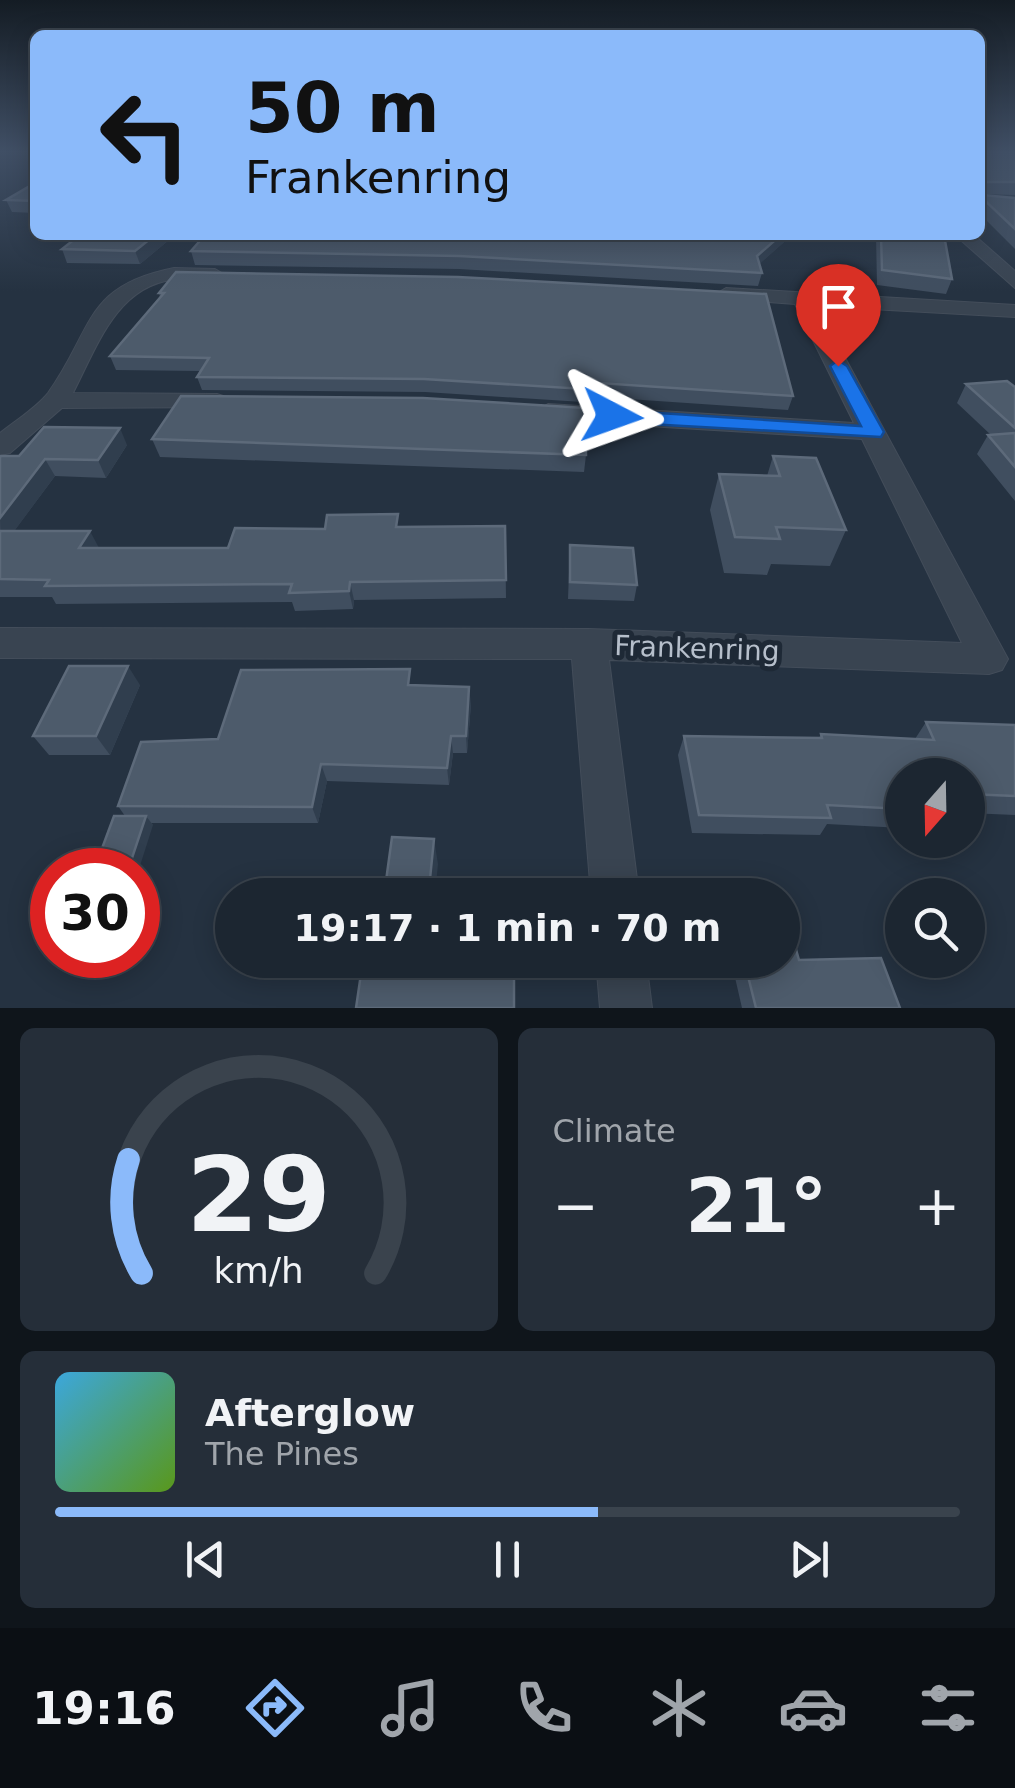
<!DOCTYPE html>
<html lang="en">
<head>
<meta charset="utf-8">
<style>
	body { margin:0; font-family:"DejaVu Sans",sans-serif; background:#252e39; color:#f1f3f6; height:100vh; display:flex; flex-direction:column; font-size:38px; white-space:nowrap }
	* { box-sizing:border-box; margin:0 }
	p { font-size:32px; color:#a0a5ab }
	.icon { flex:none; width:55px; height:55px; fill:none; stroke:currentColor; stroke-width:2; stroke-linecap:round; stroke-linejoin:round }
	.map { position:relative; height:1008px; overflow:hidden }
	.details { display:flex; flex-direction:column; gap:20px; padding:20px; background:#0f151b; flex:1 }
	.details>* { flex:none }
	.guide { position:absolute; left:30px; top:30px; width:955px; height:210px; border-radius:15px; box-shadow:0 5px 25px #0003,0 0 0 2px #3a434d; background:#8bbafa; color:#111; overflow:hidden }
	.needle { width:65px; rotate:200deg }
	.buttons { position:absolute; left:885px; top:758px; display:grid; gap:20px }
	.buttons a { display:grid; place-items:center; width:100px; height:100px; border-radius:50%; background:#1c2631; box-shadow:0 5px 25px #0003,0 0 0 2px #3a434d; font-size:50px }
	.speed { position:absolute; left:30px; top:848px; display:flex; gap:20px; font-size:50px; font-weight:700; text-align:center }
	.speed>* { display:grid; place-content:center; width:130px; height:130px; border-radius:50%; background:#1c2631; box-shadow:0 5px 25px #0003,0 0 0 2px #3a434d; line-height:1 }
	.speed .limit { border:15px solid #d22; background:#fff; color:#111 }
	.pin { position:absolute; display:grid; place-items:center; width:85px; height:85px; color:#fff; margin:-102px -42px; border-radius:50% 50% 50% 0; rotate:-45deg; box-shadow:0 0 10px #0007 }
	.pin .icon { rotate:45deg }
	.me { position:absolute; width:110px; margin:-55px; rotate:94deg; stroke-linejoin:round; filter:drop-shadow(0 0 8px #0008) }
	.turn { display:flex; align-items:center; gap:35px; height:210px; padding:0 50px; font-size:45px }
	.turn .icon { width:130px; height:130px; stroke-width:2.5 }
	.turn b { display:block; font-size:70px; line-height:85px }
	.big { font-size:75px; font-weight:700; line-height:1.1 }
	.details .widget { flex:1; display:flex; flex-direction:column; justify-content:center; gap:15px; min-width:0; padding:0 35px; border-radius:15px; background:#252e39 }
	.details .dial { align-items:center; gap:0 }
	.dial svg { height:260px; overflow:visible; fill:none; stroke:#3a434d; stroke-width:7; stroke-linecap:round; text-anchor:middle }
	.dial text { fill:#f1f3f6; stroke:none }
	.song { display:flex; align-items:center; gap:30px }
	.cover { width:120px; height:120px; border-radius:15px; background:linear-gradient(135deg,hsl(200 70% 55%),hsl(90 70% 35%)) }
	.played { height:10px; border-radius:5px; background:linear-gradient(90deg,#8bbafa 60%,#3a434d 60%) }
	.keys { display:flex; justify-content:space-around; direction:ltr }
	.heat { display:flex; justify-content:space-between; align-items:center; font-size:55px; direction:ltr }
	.details .tiles { flex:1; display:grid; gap:20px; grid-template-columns:1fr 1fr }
	.widget:last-child { grid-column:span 2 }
	.trip { position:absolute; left:215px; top:878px; width:585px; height:100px; border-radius:50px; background:#1c2631; box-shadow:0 5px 25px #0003,0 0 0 2px #3a434d; font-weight:700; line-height:100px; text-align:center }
	.dock { display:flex; height:160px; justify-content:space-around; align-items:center; background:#0b0f14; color:#a0a5ab }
	.dock .icon { width:70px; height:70px }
	.dock .current { color:#8bbafa }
	.dock b { font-size:45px; color:#f1f3f6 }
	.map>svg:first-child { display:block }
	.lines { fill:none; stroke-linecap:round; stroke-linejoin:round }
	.street-casing { stroke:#434d5a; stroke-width:2 }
	.street { fill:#394451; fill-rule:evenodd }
	.wall { fill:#404e5f }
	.shaded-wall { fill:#303e4e }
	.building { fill:#4d5b6b; stroke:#5d6a7a; stroke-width:2.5 }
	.route { fill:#1a73e8; stroke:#114b97; stroke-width:2.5 }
	.labels { text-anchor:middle; stroke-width:10; stroke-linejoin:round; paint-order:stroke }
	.street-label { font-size:28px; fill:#b6bfcb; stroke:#1e2936 }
</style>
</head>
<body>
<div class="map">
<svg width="1015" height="1008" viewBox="0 0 1015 1008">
	<rect width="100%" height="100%" fill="#253241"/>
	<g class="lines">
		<defs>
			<g id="street">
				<polygon points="955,235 974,235 1015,271 1015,288"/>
				<path d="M174,268L215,269L225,275C212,286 189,278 172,280C116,287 96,349 73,393L217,394L226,397L230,402L226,407L62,408L10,453L0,455V433C15,421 36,408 48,393C94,329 83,286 174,268Z"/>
				<polygon points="726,288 1015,305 1015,317 817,306 1008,659 1002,670 989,674 609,660 639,895 591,895 572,659 0,658 0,628 589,629 962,643 862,439 548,420 535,412 548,404 854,423 795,304 719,298 716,294"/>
				<polygon points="596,960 646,960 652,1008 600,1008"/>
			</g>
		</defs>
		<!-- street casing -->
		<use href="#street" class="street-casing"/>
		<!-- street -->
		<use href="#street" class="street"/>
	</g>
	<!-- wall -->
	<g class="wall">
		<polygon points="980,150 1015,150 1015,195 982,194 1015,198 1015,249 980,214"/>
		<polygon points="35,183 35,213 12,212 6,200"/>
		<polygon points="80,235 175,235 140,264 67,263 62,249"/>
		<polygon points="205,235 792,235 759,264 762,273 758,286 459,269 195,265 191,251"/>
		<polygon points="876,235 944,235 952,279 946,294 877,285"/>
		<polygon points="159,293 793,396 788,410 584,396 583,402 425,392 202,390 197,377 201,371 116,370 110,356 160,297"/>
		<polygon points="966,384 1015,387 1015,501 977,454 988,435 991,435 957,403"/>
		<polygon points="152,439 586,455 584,472 160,457"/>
		<polygon points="127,445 106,478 55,476 14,531 99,548 228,548 325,529 505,526 506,598 354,600 353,609 295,611 292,602 56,604 52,597 0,597 0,457"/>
		<polygon points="773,456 846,530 830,566 771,564 767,575 724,573 710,510 719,474 767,476"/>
		<polygon points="570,545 637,585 634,601 568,599"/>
		<polygon points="140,685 110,755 49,755 33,736"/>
		<polygon points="413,685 471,704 467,753 453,753 449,785 327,781 318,823 151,823 153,825 125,816 118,806 218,739"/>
		<polygon points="926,722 1015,725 1015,815 968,813 968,775 902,775 902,828 827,824 820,835 692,833 678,755 684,736 819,738 821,734 915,739"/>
		<polygon points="731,960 799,960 900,1008 742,1008"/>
	</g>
	<!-- shaded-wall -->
	<g class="shaded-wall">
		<polygon points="155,235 175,235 140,264 135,251"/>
		<polygon points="781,235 792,235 754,269 757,256"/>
		<polygon points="120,428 127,445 106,478 98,460"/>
		<polygon points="45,459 55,476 1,549 0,518"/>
		<polygon points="90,531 99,548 79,548"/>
		<polygon points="350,582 354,600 353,609 349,591"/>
		<polygon points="128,666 140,685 110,755 96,736"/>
		<polygon points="469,687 471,704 467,753 466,736"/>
		<polygon points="451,736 453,753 449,785 447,768"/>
		<polygon points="321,764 327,781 318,823 312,807"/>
		<polygon points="146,816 153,825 138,872 138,870 128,870"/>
		<polygon points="434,839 438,864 435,895 430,879"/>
	</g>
	<!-- building -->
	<g class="building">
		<polygon points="980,150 1015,150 1015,182 985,182 982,195 1015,198 1015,229 980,196"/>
		<polygon points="35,183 35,201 6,200"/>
		<polygon points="80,235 155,235 135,251 62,249"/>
		<polygon points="205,235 781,235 757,256 762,273 459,256 191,251"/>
		<polygon points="881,235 944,235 952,279 882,270"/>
		<polygon points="176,272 458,277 766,294 793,396 584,382 584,389 424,379 197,377 209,358 110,356 164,293 159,293"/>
		<polygon points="1007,381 1015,387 1015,428 966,384"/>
		<polygon points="181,396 423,398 585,408 586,455 152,439"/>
		<polygon points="44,427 120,428 98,460 45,459 0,518 0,457 1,456 19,456"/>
		<polygon points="1015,433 1015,467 988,435"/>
		<polygon points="773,456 816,458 846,530 776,527 780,539 735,537 719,474 780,476"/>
		<polygon points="398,514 396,527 505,526 506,580 350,582 349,591 289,593 292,584 45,586 49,580 0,579 0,531 90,531 79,548 228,548 235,528 325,529 327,515"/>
		<polygon points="570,545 633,548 637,585 570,582"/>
		<polygon points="69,666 128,666 96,736 33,736"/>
		<polygon points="410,669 408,685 469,687 466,736 451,736 447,768 321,764 312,807 118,806 141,742 218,739 241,670"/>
		<polygon points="926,722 1015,725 1015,796 968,794 968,775 902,775 902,809 827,805 831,818 699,815 684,736 822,738 821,734 934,740"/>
		<polygon points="114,816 146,816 128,870 94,870"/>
		<polygon points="392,837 434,839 430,879 438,880 437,895 373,895 375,881 386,881"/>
		<polygon points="789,925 799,960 881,958 900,1008 756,1008 744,960 782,960 782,926"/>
		<polygon points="363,960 514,960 514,1008 356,1008"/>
	</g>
	<!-- sky -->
	<linearGradient id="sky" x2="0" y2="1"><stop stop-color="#141c24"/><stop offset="0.52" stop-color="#404f65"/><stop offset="1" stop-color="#404f65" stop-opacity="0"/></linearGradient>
	<rect width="1015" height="291" fill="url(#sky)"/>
	<!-- route -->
	<polygon class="route" points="838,360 847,366 884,432 881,437 612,422 602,416 612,410 861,426 830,366"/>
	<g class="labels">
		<!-- street labels -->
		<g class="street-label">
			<text transform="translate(697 648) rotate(2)" y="10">Frankenring</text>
		</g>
	</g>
</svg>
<div class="buttons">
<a><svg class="needle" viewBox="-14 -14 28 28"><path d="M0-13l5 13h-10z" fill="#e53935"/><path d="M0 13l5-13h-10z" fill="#a0a5ab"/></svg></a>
<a><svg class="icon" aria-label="search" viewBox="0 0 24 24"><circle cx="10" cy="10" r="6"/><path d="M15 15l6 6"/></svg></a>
</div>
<div class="speed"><div class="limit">30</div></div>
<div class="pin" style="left:838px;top:366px;background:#d93025"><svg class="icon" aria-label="arrive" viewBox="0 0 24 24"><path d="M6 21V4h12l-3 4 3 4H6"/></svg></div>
<svg class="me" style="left:612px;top:416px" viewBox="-20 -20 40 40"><path d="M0-17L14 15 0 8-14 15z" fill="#1a73e8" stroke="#fff" stroke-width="4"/></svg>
<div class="trip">19:17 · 1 min · 70 m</div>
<div class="guide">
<div class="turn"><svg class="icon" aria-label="left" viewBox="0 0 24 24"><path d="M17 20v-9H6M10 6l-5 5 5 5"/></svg><div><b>50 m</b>Frankenring</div></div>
</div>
</div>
<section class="details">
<div class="tiles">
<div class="widget dial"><svg viewBox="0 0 100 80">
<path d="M14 69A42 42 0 1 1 86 69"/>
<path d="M14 69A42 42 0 0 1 10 34" stroke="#8bbafa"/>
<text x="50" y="56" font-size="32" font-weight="700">29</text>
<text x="50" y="72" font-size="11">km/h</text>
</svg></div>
<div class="widget"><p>Climate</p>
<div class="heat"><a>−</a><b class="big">21°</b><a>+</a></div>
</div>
<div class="widget">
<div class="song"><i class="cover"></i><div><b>Afterglow</b><p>The Pines</p></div></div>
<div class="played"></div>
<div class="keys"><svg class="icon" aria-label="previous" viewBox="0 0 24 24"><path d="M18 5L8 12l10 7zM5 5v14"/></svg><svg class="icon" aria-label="pause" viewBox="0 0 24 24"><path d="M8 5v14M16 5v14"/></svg><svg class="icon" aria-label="next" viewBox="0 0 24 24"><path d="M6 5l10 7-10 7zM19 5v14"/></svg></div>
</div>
</div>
</section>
<nav class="dock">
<b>19:16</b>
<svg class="icon current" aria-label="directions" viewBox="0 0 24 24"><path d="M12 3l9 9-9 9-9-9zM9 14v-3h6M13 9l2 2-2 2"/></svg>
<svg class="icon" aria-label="music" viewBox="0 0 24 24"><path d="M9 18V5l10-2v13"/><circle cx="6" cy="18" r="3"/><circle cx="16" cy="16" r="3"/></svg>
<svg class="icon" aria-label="phone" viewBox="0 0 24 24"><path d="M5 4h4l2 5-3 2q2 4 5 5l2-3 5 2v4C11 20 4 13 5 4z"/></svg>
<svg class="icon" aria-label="climate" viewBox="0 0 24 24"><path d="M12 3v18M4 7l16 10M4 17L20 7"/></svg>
<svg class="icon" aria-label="car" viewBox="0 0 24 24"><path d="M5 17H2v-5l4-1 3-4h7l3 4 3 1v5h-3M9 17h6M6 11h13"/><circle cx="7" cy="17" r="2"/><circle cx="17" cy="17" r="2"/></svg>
<svg class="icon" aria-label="filters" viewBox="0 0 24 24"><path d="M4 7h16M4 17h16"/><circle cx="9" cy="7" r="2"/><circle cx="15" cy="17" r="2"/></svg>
</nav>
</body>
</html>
